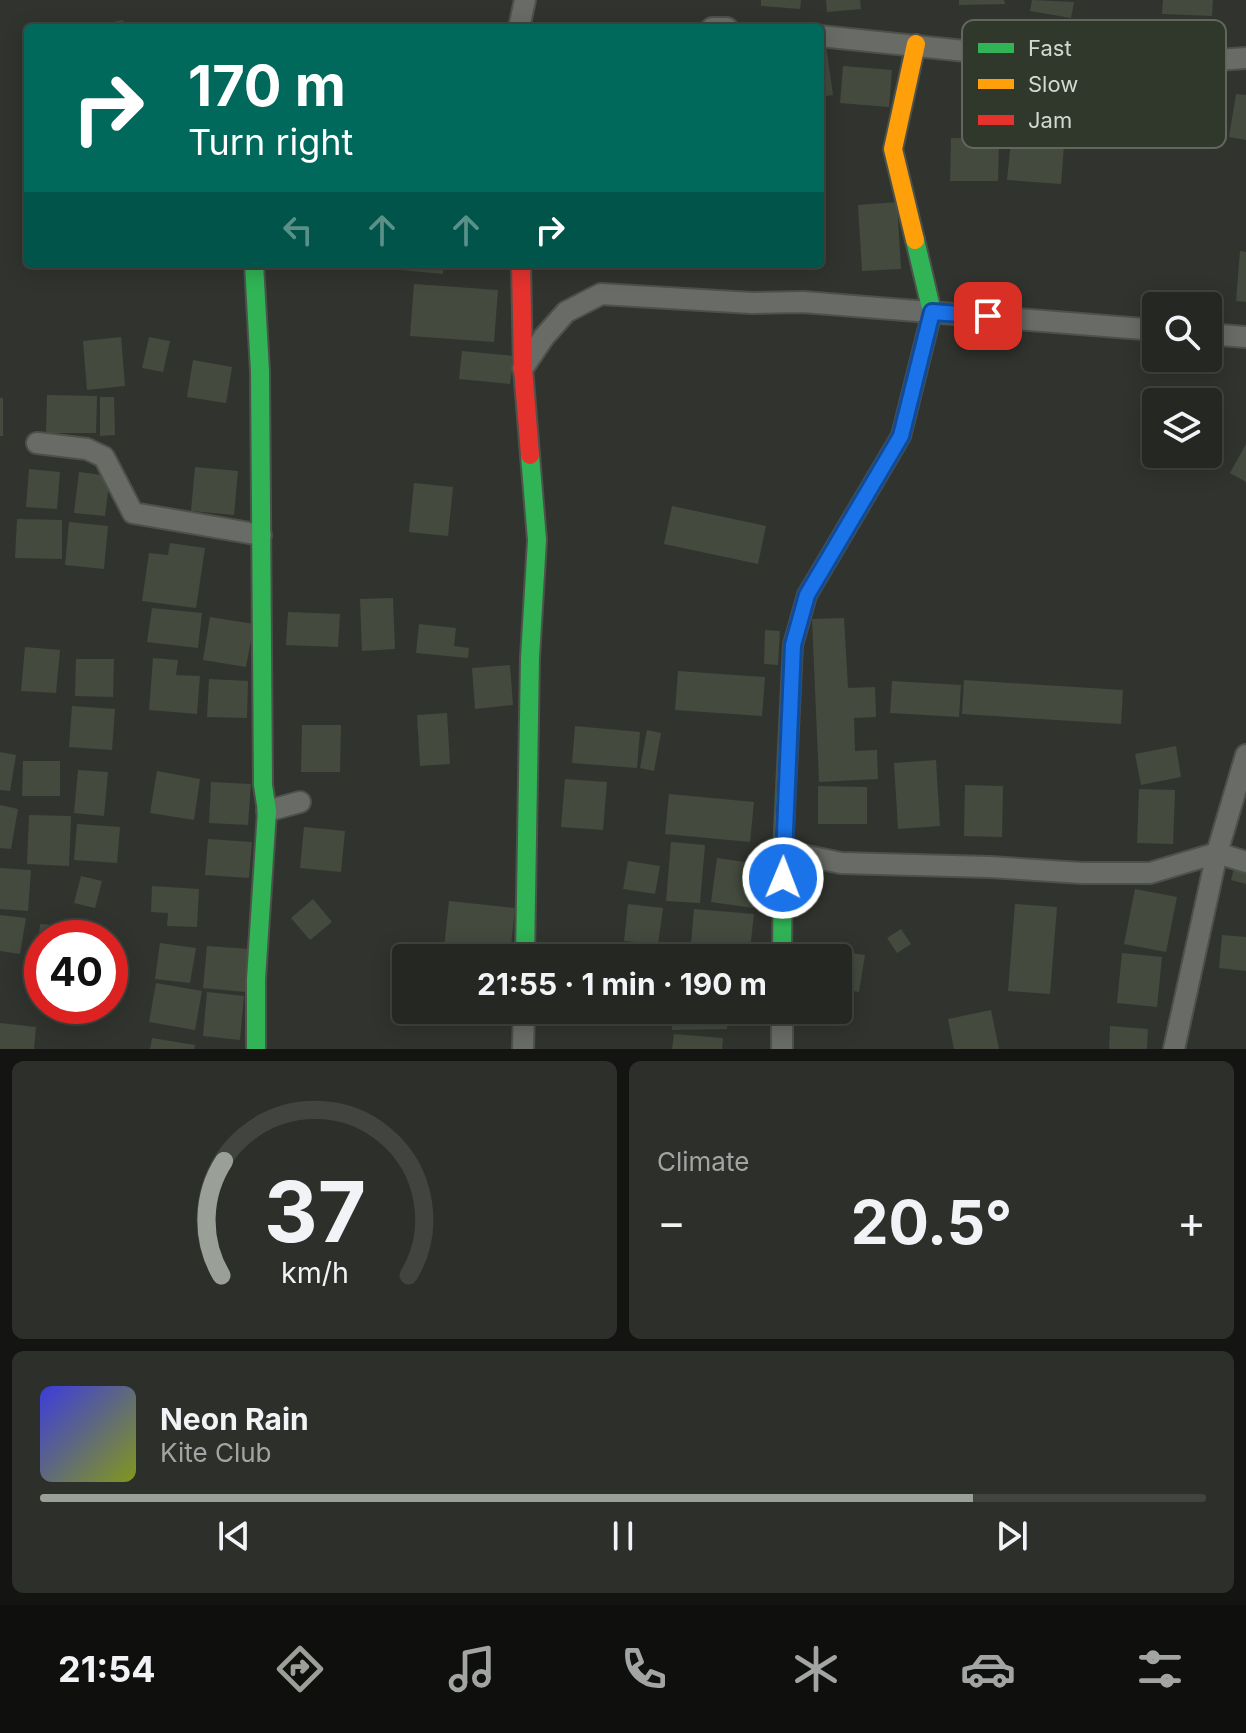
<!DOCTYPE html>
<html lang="en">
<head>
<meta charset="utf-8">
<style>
	body { margin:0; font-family:Inter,sans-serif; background:#2d2f2a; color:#f1f3f6; height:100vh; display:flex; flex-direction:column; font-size:30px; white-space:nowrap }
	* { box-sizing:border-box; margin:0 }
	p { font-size:26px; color:#a3a5a5 }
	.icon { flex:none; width:44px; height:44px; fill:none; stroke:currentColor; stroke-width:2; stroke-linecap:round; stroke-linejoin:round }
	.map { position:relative; height:1049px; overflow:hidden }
	.drawer { display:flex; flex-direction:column; gap:12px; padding:12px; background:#141513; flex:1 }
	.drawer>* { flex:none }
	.banner { position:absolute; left:24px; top:24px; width:800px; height:244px; border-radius:8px; box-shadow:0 4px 20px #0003,0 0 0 2px #424440; background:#00695c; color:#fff; overflow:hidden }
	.fabs { position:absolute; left:1142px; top:292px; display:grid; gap:16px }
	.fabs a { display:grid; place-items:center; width:80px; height:80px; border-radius:8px; background:#252722; box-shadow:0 4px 20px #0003,0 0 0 2px #424440; font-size:40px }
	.speed { position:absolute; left:24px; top:920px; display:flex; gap:16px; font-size:40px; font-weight:700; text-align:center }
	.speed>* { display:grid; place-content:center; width:104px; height:104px; border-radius:50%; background:#252722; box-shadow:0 4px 20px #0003,0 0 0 2px #424440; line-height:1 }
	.speed .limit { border:12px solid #d22; background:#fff; color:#111 }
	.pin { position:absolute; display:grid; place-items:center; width:68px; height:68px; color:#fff; margin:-34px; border-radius:16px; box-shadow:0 4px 12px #0006 }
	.me { position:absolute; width:88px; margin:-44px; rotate:1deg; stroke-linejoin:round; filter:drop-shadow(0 0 6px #0008) }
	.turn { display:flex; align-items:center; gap:28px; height:168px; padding:0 32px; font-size:36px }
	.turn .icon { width:104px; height:104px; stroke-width:2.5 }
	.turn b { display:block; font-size:56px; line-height:68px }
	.lanes { display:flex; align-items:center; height:76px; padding:0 32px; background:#0003; justify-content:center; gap:40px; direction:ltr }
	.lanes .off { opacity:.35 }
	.big { font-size:60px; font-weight:700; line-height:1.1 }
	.drawer .tile { flex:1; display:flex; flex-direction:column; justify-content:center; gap:12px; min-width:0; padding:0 28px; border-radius:12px; background:#2d2f2a }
	.drawer .dial { align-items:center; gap:0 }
	.dial svg { height:208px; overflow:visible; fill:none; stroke:#424440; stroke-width:7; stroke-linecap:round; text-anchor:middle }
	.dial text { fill:#f1f3f6; stroke:none }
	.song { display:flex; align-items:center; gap:24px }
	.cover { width:96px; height:96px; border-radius:12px; background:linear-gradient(135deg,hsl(240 70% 55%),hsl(70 70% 35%)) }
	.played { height:8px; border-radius:4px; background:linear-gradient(90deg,#9a9f97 80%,#424440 80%) }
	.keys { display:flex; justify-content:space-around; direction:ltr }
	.heat { display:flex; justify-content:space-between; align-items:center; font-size:44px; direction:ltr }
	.drawer .tiles { flex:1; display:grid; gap:12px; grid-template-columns:1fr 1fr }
	.tile:last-child { grid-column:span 2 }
	.trip { position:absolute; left:392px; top:944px; width:460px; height:80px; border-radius:8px; background:#252722; box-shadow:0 4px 20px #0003,0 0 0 2px #424440; font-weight:700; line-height:80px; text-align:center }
	.menu { display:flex; height:128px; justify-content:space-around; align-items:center; background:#0f100e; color:#a3a5a5 }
	.menu .icon { width:56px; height:56px }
	.menu .active { color:#9a9f97 }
	.menu b { font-size:36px; color:#f1f3f6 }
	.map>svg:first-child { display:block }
	.building { fill:#444a3e }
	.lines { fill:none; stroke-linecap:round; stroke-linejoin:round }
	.street-casing { stroke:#4d514b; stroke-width:24 }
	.fast-casing { stroke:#4d514b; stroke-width:22 }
	.slow-casing { stroke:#4d514b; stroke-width:22 }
	.jam-casing { stroke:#4d514b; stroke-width:22 }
	.street { stroke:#696b67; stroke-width:20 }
	.fast { stroke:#30b455; stroke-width:18 }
	.slow { stroke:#ff9f0a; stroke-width:18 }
	.jam { stroke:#e5322d; stroke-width:18 }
	.route-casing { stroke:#114b97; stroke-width:20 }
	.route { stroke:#1a73e8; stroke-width:14 }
	.key { fill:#30372b; stroke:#61675d; stroke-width:2 }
	.key-label { font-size:22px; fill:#d3d8d0 }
</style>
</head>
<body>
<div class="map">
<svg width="1246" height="1049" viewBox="0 0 1246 1049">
	<rect width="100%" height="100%" fill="#31342e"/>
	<!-- building -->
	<g class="building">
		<polygon points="761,0 801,0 800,9 761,6"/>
		<polygon points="826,0 860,0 861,9 827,12"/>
		<polygon points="959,0 1004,0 1005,4 959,5"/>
		<polygon points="1032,0 1074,2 1071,18 1030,11"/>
		<polygon points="1163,0 1213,0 1212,16 1162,14"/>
		<polygon points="123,20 125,28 90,28 89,27"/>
		<polygon points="820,46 826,46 833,95 820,97"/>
		<polygon points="843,66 892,70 889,107 840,103"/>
		<polygon points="1236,94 1246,95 1246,140 1229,137"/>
		<polygon points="951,138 999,139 998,181 950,181"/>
		<polygon points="1011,141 1064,145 1061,184 1007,180"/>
		<polygon points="897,202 901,269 862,271 858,205"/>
		<polygon points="1240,251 1246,252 1246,302 1236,301"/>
		<polygon points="402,264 443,264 443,274 401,270"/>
		<polygon points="414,284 498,290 494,342 410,336"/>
		<polygon points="121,337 125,386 87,390 83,341"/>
		<polygon points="149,337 170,341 163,372 142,368"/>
		<polygon points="462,351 514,356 510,384 459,379"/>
		<polygon points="193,360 232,367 226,403 187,397"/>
		<polygon points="47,395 97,396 96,433 46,433"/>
		<polygon points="100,397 114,397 115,435 100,436"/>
		<rect x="0" y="398" width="3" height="38"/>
		<polygon points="1246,444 1246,482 1230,473"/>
		<polygon points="195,467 238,471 234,515 191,511"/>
		<polygon points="29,469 60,472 57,509 26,507"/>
		<polygon points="79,472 110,476 105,516 74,513"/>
		<polygon points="414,483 453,487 448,536 409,532"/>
		<polygon points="672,506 766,526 758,564 664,544"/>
		<polygon points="17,519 62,520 62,559 15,558"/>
		<polygon points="69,522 108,526 104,569 65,565"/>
		<polygon points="170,543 205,548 196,608 142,601 149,553 168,555"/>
		<polygon points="393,598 395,649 362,651 360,599"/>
		<polygon points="152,608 202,613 198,648 147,642"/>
		<polygon points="288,612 340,614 338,647 286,645"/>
		<polygon points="210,617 254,624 246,667 203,660"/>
		<polygon points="844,618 848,688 875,687 876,717 854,718 855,751 877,750 878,779 819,782 812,619"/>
		<polygon points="419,624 456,628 454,646 469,648 468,658 416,653"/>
		<polygon points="765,630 780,631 778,665 764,664"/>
		<polygon points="25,647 60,650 56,693 21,691"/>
		<polygon points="153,658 178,660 176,675 200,676 197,714 149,710"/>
		<polygon points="76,659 114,659 113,697 75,696"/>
		<polygon points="510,665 513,705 475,709 472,668"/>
		<polygon points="678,671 765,677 762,716 675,710"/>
		<polygon points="209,679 248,681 247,718 207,717"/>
		<polygon points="964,680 1123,690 1121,724 962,714"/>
		<polygon points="892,681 961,685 959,717 890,713"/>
		<polygon points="72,706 115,709 112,750 69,747"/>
		<polygon points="447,713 450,764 420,766 417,715"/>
		<polygon points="302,725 341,725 340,772 301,772"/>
		<polygon points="575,726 640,732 637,768 572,763"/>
		<polygon points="647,730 661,733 654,771 640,768"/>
		<polygon points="1176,746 1181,777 1141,785 1135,754"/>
		<polygon points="0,752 16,755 10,791 0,790"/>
		<polygon points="936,760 940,826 898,829 894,763"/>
		<polygon points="23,761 60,761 60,796 22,796"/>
		<polygon points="78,770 108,772 104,816 74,813"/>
		<polygon points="157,771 200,779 194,820 150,813"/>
		<polygon points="565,779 607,782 603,830 561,827"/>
		<polygon points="211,782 251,784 248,825 209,823"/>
		<polygon points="965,785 1003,786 1002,837 964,836"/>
		<polygon points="818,786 867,787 867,824 818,824"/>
		<polygon points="1139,789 1175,790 1173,844 1137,843"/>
		<polygon points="669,794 754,802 750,842 665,834"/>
		<polygon points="0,805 18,809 11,849 0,848"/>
		<polygon points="29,815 71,816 69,866 27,864"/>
		<polygon points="77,824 120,827 117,863 74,860"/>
		<polygon points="304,827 345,831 341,872 300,868"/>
		<polygon points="208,839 252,842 249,878 205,875"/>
		<polygon points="671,842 705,845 700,903 666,901"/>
		<polygon points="717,858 759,864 753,908 711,902"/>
		<polygon points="628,861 660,866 655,894 623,889"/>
		<polygon points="1235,865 1246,869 1246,884 1231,880"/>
		<polygon points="0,868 31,870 28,911 0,909"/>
		<polygon points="81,876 102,881 95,908 74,903"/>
		<polygon points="152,886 199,889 197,927 167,926 168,913 151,912"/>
		<polygon points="1135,889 1177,897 1166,952 1124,944"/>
		<polygon points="313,899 332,922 310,940 291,918"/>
		<polygon points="449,901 515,908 510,955 444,948"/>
		<polygon points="628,904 663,908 658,944 624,941"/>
		<polygon points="1015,904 1057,907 1050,994 1008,991"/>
		<polygon points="694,909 754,914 749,958 690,955"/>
		<polygon points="0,915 26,918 20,954 0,951"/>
		<polygon points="40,924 81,927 80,938 42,938 42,967 36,966"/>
		<polygon points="901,929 911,944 897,953 887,938"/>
		<polygon points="1222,935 1246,937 1246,971 1219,968"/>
		<polygon points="160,943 196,948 190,983 155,979"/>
		<polygon points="207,946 250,949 246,992 203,988"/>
		<polygon points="830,950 865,955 859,992 838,989 838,958 829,958"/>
		<polygon points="1122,953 1162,957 1157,1007 1117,1003"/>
		<polygon points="156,983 202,991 195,1030 149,1022"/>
		<polygon points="207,992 244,996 240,1040 203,1036"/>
		<polygon points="628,1010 656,1010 655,1016"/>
		<polygon points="672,1010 727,1010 727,1029 672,1030"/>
		<polygon points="991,1010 999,1049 954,1049 948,1019"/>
		<polygon points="0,1023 36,1027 34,1049 0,1049"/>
		<polygon points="1110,1026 1148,1029 1147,1049 1109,1049"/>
		<polygon points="674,1034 723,1038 722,1049 672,1049"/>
		<polygon points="152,1038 195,1045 194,1049 150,1049"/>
	</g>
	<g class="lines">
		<defs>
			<g id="street">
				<polyline points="519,28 525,0"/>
				<polyline points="712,28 727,28"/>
				<polyline points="820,36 1120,67 1246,58"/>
				<polyline points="1208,334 1246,337"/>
				<polyline points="523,368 544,337 566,312 601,294 752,303 803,302 1156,330"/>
				<polyline points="37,443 87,449 104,457 133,513 261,535"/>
				<polyline points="267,811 300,802"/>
				<polyline points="783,851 841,863 990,867 1082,873 1150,873 1217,853 1246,862"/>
				<polyline points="523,1049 524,1010"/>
				<polyline points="782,1049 782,1010"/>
				<polyline points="1174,1049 1217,853 1246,755"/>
			</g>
			<g id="fast">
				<polyline points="254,264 260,371 263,785 267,811 256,979 256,1049"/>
				<polyline points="525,958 530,658 537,540 530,455"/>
				<polyline points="782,958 783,851 793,645 807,595 901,436 932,312 915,240"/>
			</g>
			<polyline id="slow" points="915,240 893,149 916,44"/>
			<polyline id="jam" points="521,264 523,368 530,455"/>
		</defs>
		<!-- street casing -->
		<use href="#street" class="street-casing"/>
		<!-- fast casing -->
		<use href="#fast" class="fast-casing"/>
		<!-- slow casing -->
		<use href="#slow" class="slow-casing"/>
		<!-- jam casing -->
		<use href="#jam" class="jam-casing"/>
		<!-- street -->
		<use href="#street" class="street"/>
		<!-- fast -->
		<use href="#fast" class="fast"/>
		<!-- slow -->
		<use href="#slow" class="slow"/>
		<!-- jam -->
		<use href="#jam" class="jam"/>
	</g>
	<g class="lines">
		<defs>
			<polyline id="route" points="783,878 793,645 807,595 901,436 932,312 988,316"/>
		</defs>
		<!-- route casing -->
		<use href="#route" class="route-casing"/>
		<!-- route -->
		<use href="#route" class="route"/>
	</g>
	<!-- legend -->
	<rect x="962" y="20" width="264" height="128" rx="12" class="key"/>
	<rect x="978" y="43" width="36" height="10" fill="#30b455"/>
	<rect x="978" y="79" width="36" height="10" fill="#ff9f0a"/>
	<rect x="978" y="115" width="36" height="10" fill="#e5322d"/>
	<g class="key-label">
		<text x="1028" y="56">Fast</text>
		<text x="1028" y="92">Slow</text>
		<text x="1028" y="128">Jam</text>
	</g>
</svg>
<div class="fabs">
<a><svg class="icon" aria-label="search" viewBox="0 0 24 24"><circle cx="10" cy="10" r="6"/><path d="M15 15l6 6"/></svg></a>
<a><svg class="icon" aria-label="layers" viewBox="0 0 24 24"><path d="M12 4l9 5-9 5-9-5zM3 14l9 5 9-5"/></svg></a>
</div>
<div class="speed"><div class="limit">40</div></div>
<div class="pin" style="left:988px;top:316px;background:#d93025"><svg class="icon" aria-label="arrive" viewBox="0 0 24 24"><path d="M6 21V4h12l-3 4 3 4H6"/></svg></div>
<svg class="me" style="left:783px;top:878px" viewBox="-20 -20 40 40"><circle r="17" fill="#1a73e8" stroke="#fff" stroke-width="3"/><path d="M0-11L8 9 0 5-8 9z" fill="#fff"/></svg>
<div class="trip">21:55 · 1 min · 190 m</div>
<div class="banner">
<div class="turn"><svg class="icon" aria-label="right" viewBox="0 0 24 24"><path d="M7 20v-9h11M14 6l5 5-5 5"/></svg><div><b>170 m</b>Turn right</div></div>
<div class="lanes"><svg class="icon off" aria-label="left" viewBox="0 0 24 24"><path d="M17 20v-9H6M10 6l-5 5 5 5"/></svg><svg class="icon off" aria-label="ahead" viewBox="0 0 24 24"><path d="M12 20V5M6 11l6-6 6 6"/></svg><svg class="icon off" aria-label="ahead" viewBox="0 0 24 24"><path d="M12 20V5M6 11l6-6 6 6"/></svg><svg class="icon" aria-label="right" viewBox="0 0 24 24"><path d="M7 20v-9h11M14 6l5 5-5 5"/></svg></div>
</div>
</div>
<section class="drawer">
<div class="tiles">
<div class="tile dial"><svg viewBox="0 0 100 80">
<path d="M14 69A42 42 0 1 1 86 69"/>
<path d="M14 69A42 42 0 0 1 15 25" stroke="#9a9f97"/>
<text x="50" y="56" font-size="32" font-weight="700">37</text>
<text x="50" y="72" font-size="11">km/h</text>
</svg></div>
<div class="tile"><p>Climate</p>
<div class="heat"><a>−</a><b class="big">20.5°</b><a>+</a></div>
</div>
<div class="tile">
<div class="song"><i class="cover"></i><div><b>Neon Rain</b><p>Kite Club</p></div></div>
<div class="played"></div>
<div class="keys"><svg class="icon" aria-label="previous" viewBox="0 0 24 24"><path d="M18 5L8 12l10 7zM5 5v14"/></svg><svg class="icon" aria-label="pause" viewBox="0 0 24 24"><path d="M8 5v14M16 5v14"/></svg><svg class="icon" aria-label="next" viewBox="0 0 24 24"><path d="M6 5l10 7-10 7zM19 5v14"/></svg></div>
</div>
</div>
</section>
<nav class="menu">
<b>21:54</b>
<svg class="icon active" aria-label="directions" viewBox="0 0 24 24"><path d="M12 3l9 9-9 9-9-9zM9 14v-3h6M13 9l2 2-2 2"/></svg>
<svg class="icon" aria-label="music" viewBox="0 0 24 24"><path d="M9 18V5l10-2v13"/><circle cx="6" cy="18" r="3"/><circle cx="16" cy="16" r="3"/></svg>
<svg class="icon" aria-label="phone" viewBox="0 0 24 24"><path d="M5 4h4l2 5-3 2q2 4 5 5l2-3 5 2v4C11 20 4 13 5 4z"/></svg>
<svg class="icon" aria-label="climate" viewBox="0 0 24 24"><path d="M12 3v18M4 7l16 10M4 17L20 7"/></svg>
<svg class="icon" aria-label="car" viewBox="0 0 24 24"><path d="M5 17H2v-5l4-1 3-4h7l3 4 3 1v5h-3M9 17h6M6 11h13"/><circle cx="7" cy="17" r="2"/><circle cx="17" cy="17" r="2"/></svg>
<svg class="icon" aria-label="filters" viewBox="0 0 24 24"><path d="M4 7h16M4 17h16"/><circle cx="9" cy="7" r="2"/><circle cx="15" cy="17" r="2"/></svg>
</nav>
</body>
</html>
